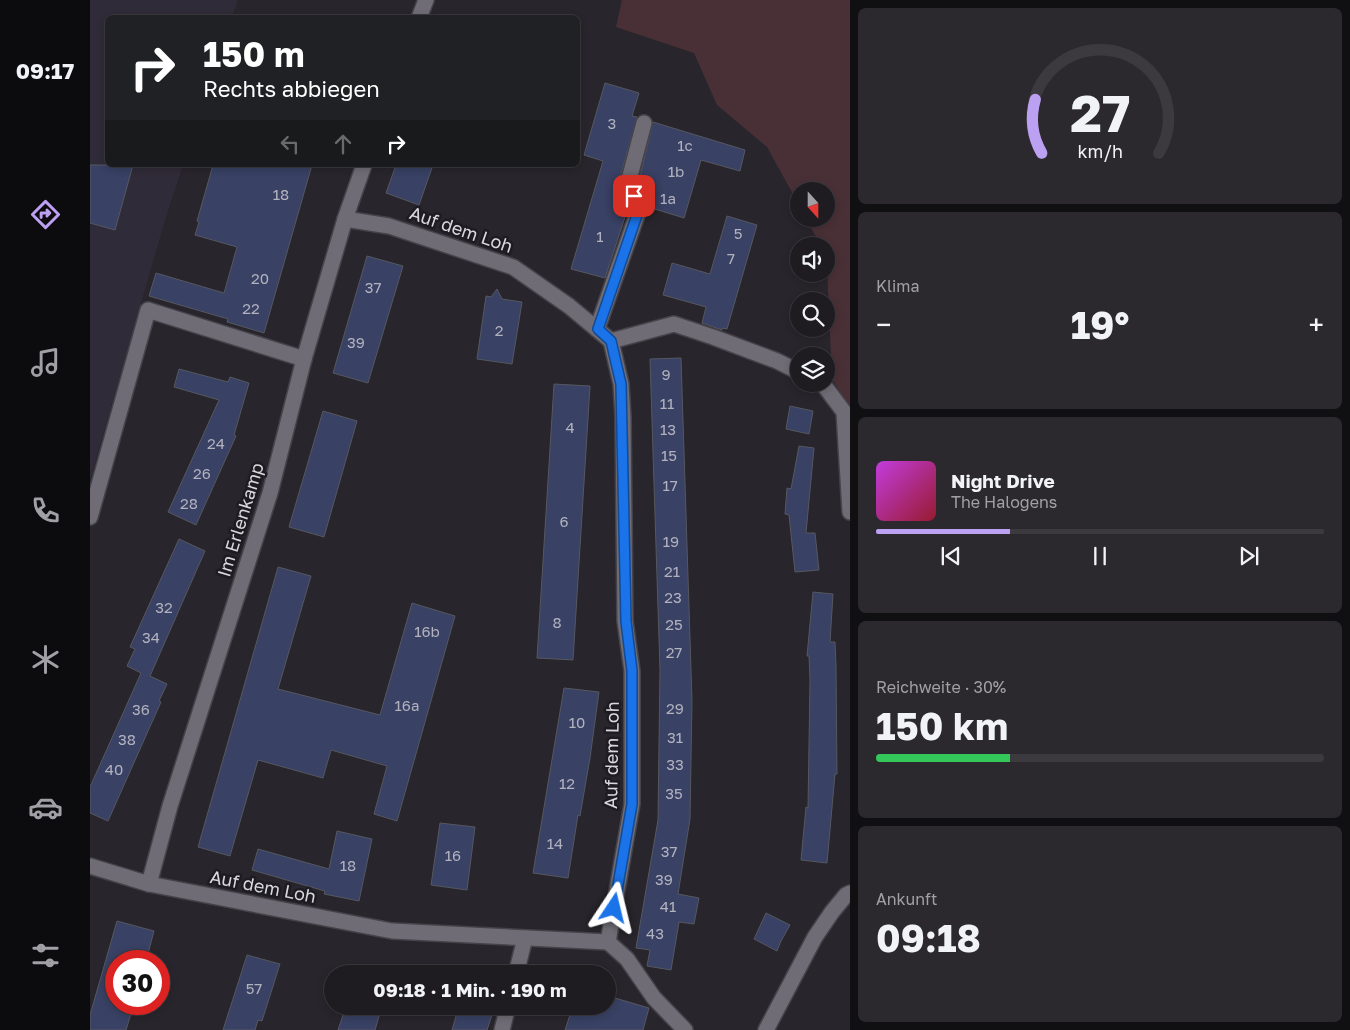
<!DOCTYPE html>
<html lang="de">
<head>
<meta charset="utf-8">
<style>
	body { margin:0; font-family:"Golos Text",sans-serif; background:#2b292e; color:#f1f3f6; height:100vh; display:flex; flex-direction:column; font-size:19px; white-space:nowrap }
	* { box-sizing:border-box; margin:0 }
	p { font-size:16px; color:#a1a1a5 }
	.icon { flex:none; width:28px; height:28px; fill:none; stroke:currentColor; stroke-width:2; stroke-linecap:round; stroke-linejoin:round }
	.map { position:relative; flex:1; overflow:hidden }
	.details { display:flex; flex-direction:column; gap:8px; padding:8px; background:#100f12; width:500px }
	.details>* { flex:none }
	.hud { position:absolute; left:15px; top:15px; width:475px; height:152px; border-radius:8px; box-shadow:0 2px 8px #0003,0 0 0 1px #3c3a3f; background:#202124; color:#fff; overflow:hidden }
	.needle { width:32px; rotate:159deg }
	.controls { position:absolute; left:700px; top:182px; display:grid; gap:10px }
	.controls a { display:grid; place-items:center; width:45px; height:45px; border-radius:50%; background:#1e1c21; box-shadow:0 2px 8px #0003,0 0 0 1px #3c3a3f; font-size:25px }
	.speed { position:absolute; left:15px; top:950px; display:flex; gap:10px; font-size:25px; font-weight:700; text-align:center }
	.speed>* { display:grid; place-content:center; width:65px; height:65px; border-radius:50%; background:#1e1c21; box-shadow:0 2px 8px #0003,0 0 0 1px #3c3a3f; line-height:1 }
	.speed .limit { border:8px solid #d22; background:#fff; color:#111 }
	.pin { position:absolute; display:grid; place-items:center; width:42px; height:42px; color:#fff; margin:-21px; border-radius:10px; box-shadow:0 2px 8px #0006 }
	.me { position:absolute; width:55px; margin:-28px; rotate:10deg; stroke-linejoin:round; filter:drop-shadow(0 0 4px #0008) }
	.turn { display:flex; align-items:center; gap:18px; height:105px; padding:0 15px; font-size:22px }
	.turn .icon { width:65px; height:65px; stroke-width:2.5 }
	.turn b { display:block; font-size:35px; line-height:42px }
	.lanes { display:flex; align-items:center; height:48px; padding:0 15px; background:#0003; justify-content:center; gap:25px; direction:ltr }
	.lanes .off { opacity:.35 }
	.big { font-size:38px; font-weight:700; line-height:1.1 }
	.details .tile { flex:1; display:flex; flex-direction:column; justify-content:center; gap:8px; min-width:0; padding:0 18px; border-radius:8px; background:#2b292e }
	.details .dial { align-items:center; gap:0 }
	.dial svg { height:130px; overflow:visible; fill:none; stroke:#3c3a3f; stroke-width:7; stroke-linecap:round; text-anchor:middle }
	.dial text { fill:#f1f3f6; stroke:none }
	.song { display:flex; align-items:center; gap:15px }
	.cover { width:60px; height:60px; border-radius:8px; background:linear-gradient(135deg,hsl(290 70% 55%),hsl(350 70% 35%)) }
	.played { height:5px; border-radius:2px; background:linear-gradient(90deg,#bca0f2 30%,#3c3a3f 30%) }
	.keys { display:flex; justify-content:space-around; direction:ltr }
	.heat { display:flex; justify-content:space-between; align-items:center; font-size:28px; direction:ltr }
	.charge { height:8px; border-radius:4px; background:linear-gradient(90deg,#34c759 30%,#3c3a3f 0) }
	.trip { position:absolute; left:234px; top:965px; width:292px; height:50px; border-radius:25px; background:#1e1c21; box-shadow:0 2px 8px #0003,0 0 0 1px #3c3a3f; font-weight:700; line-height:50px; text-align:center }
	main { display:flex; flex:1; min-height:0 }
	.tabs { display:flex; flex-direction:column; width:90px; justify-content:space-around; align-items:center; background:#0c0b0d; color:#a1a1a5 }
	.tabs .icon { width:35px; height:35px }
	.tabs .selected { color:#bca0f2 }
	.tabs b { font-size:22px; color:#f1f3f6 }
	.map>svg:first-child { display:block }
	.built { fill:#302b38 }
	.green { fill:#493037 }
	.building { fill:#394164; stroke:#565860 }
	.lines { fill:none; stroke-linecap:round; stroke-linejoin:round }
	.minor-casing { stroke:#454349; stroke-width:18 }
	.minor { stroke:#6f6c75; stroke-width:15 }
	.route-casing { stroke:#114b97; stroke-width:12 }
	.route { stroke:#1a73e8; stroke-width:9 }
	.labels { text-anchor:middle; stroke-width:5; stroke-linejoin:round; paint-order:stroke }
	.number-label { font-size:15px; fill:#b2b2bf }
	.street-label { font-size:18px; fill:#dad8dd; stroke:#1e1c23 }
</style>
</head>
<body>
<main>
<nav class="tabs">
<b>09:17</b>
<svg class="icon selected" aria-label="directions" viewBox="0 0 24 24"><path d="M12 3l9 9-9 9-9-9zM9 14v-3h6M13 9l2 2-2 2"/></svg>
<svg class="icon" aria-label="music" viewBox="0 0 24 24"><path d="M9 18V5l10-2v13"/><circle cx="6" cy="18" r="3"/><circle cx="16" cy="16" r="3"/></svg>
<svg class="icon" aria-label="phone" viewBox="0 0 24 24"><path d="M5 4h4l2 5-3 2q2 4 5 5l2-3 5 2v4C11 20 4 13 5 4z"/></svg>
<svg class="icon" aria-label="climate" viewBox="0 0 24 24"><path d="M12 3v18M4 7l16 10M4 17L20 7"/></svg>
<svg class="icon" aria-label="car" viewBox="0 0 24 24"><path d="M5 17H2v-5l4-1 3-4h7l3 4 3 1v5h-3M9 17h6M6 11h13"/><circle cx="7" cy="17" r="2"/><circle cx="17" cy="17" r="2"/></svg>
<svg class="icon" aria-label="filters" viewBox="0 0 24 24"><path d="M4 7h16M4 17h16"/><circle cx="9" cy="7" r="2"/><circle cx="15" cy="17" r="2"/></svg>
</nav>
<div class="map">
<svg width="760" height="1030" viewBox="0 0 760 1030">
	<rect width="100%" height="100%" fill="#28252c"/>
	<!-- built -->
	<polygon class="built" points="0,0 148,0 142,17 18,18 18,165 93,165 75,220 0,480"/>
	<!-- green -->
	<polygon class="green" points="532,0 760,0 760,408 742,379 736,246 731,246 716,219 736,219 736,191 709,191 709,205 677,147 627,105 604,53 526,27"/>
	<!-- building -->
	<g class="building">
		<polygon points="515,83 549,93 542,116 547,117 531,174 537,211 515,278 481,269 513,161 494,155"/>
		<polygon points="563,122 655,150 650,171 611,160 594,218 555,206 550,176"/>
		<polygon points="0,165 43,165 25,230 0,223"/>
		<polygon points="123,165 222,165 174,333 137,322 138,319 59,296 66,273 134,293 147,247 105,235 109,222 107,221"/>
		<polygon points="306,165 343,165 329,205 296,193"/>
		<polygon points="637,216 667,225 637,329 632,328 632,330 612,323 616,307 573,295 582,263 620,274"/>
		<polygon points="277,256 313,266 278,383 243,373"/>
		<polygon points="407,289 412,299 432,302 422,364 387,359 396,296 401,297"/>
		<polygon points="591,358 602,701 600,819 588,894 609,898 604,924 589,922 581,970 557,966 560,950 546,948 568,820 570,670 560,359"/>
		<polygon points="89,369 138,382 140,377 159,383 144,435 146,436 106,525 78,512 129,400 84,387"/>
		<polygon points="464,384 500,386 483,660 447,658"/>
		<polygon points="700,406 723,411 719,434 696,429"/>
		<polygon points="233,411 267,421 234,537 199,527"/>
		<polygon points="709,446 724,448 716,533 725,533 729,570 705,572 699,515 695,514 697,488 701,489"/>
		<polygon points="89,539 115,551 60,676 77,684 69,701 71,702 18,821 0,813 0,787 51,673 37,666 45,649 40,647"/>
		<polygon points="188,567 221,576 188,689 290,715 322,603 365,616 307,821 284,814 297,766 241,750 233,778 168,760 140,856 108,847"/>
		<polygon points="723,592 743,594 740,642 745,642 746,666 747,774 745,774 737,863 711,860 716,807 718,808 720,680 719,656 717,656"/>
		<polygon points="474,688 509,692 500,758 490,816 488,815 478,878 443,873"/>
		<polygon points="350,823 385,827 377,890 341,885"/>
		<polygon points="247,831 282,839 269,901 234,894 235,891 162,870 168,849 239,869"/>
		<polygon points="676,913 700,925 691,941 687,951 664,939"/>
		<polygon points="27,921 64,931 56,961 26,961 26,1004 44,1004 36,1030 0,1030 0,1015"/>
		<polygon points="157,955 190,964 172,1021 168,1020 165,1030 133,1030"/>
		<polygon points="518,996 559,1008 553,1030 475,1030 483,1006 518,1006"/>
		<polygon points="256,1006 292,1006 285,1030 248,1030"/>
		<polygon points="369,1006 405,1006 397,1030 362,1030"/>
	</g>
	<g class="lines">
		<defs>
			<g id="minor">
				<polyline points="329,18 336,0"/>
				<polyline points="255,219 299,226 423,267 479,306 521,341 531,384 533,417 535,621 542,671 542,804 518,942"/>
				<polyline points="507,329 547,215 540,176 554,123"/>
				<polyline points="521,341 584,324 623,337 687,361 709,372"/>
				<polyline points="733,384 754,412 760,512"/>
				<polyline points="0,517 58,310 214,359"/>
				<polyline points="0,866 59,884 302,931 518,942"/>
				<polyline points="59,884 80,806 180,493 214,359 255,219 274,165"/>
				<polyline points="518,942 537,959 564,998 595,1030"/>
				<polyline points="426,974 435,938"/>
				<polyline points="412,1030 418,1006"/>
				<polyline points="676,1030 725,937 742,912 756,895 760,893"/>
			</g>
		</defs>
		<!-- minor casing -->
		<use href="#minor" class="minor-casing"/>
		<!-- minor -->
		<use href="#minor" class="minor"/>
	</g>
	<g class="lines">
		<defs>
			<polyline id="route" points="524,908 542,804 542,671 536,621 531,384 521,341 508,329 547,215 544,196"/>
		</defs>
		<!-- route casing -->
		<use href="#route" class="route-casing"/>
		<!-- route -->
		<use href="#route" class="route"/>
	</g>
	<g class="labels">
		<!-- number labels -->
		<g class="number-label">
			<text x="522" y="129">3</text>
			<text x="595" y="151">1c</text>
			<text x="586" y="177">1b</text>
			<text x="191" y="200">18</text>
			<text x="578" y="204">1a</text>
			<text x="648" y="239">5</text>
			<text x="510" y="242">1</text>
			<text x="641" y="264">7</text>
			<text x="170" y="284">20</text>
			<text x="283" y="293">37</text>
			<text x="161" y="314">22</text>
			<text x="409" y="336">2</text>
			<text x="266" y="348">39</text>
			<text x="576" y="380">9</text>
			<text x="577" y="409">11</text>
			<text x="480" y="433">4</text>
			<text x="578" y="435">13</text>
			<text x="126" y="449">24</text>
			<text x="579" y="461">15</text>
			<text x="112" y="479">26</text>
			<text x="580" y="491">17</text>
			<text x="99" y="509">28</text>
			<text x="474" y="527">6</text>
			<text x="581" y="547">19</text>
			<text x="582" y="577">21</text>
			<text x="583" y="603">23</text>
			<text x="74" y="613">32</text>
			<text x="467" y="628">8</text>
			<text x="584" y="630">25</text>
			<text x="337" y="637">16b</text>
			<text x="61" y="643">34</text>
			<text x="584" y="658">27</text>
			<text x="317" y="711">16a</text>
			<text x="585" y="714">29</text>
			<text x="51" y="715">36</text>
			<text x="487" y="728">10</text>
			<text x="585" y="743">31</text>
			<text x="37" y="745">38</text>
			<text x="585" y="770">33</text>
			<text x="24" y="775">40</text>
			<text x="477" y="789">12</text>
			<text x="584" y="799">35</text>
			<text x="465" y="849">14</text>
			<text x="579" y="857">37</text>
			<text x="363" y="861">16</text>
			<text x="258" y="871">18</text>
			<text x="574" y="885">39</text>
			<text x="578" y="912">41</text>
			<text x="565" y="939">43</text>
			<text x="164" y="994">57</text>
		</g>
		<!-- street labels -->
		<g class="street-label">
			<text transform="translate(371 230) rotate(19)" y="6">Auf dem Loh</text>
			<text transform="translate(151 520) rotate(-73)" y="6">Im Erlenkamp</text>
			<text transform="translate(522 755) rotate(-89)" y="6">Auf dem Loh</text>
			<text transform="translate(173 887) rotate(11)" y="6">Auf dem Loh</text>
		</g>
	</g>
</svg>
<div class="controls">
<a><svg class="needle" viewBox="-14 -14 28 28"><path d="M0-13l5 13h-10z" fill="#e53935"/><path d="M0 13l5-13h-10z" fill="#a1a1a5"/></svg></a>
<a><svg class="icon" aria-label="sound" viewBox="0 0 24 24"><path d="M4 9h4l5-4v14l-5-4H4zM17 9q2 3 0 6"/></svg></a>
<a><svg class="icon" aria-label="search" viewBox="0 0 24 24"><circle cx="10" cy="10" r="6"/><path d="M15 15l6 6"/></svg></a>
<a><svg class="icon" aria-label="layers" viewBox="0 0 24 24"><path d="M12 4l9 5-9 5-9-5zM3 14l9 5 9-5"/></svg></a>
</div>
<div class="speed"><div class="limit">30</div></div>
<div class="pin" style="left:544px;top:196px;background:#d93025"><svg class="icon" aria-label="arrive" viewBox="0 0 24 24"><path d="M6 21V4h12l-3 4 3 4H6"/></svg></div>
<svg class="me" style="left:524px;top:908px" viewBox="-20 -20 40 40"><path d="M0-17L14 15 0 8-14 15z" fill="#1a73e8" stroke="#fff" stroke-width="4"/></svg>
<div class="trip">09:18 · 1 Min. · 190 m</div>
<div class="hud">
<div class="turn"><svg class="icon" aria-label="right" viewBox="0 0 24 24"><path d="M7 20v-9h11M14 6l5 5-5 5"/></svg><div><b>150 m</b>Rechts abbiegen</div></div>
<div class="lanes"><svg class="icon off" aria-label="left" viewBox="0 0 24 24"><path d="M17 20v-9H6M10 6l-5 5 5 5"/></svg><svg class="icon off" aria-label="ahead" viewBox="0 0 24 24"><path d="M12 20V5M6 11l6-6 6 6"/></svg><svg class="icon" aria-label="right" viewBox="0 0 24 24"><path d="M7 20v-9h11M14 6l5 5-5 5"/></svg></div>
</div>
</div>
<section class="details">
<div class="tile dial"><svg viewBox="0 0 100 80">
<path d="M14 69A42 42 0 1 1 86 69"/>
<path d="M14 69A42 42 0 0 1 10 36" stroke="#bca0f2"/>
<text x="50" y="56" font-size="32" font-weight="700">27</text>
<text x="50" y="72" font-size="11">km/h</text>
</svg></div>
<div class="tile"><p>Klima</p>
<div class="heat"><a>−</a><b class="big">19°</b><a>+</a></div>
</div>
<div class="tile">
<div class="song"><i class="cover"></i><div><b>Night Drive</b><p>The Halogens</p></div></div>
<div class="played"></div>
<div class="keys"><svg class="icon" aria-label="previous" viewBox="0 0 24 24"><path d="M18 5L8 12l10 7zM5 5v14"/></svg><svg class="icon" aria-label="pause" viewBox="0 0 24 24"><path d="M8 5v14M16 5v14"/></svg><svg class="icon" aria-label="next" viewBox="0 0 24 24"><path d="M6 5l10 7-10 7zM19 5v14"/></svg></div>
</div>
<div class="tile"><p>Reichweite · 30%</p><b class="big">150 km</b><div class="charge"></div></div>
<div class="tile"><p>Ankunft</p><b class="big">09:18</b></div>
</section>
</main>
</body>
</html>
